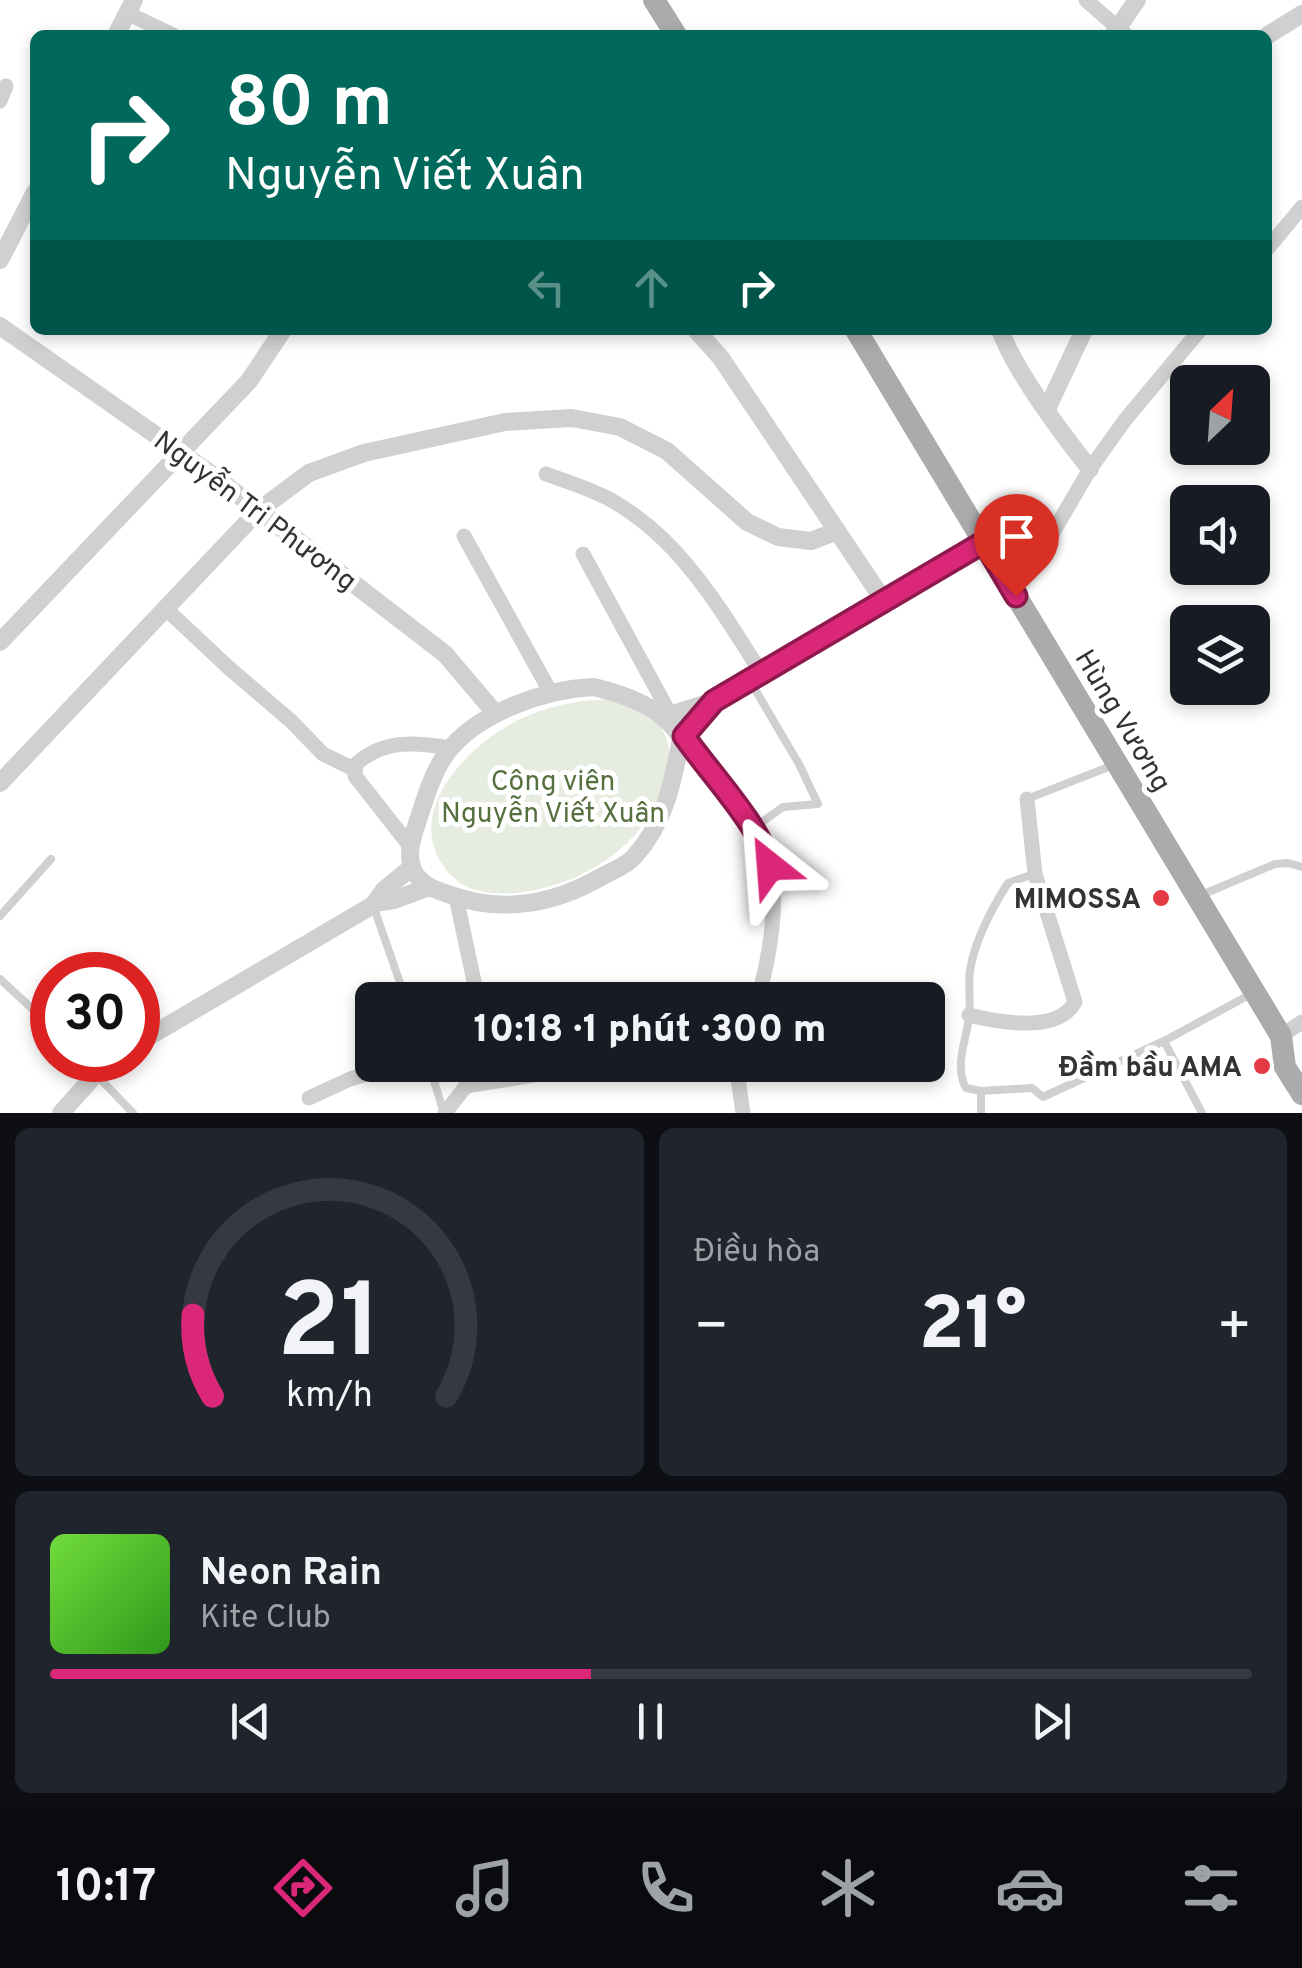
<!DOCTYPE html>
<html lang="vi">
<head>
<meta charset="utf-8">
<style>
	body { margin:0; font-family:Overpass,sans-serif; background:#20242c; color:#f1f3f6; height:100vh; display:flex; flex-direction:column; font-size:38px; white-space:nowrap }
	* { box-sizing:border-box; margin:0 }
	p { font-size:32px; color:#9ea1a6 }
	.icon { flex:none; width:55px; height:55px; fill:none; stroke:currentColor; stroke-width:2; stroke-linecap:round; stroke-linejoin:round }
	.map { position:relative; height:1113px; overflow:hidden }
	.panel { display:flex; flex-direction:column; gap:15px; padding:15px; background:#0d0f14; flex:1 }
	.panel>* { flex:none }
	.hud { position:absolute; left:30px; top:30px; width:1242px; height:305px; border-radius:15px; box-shadow:0 5px 15px #0003; background:#00695c; color:#fff; overflow:hidden }
	.needle { width:65px; rotate:25deg }
	.fabs { position:absolute; left:1170px; top:365px; display:grid; gap:20px }
	.fabs a { display:grid; place-items:center; width:100px; height:100px; border-radius:15px; background:#171b24; box-shadow:0 5px 15px #0003; font-size:50px }
	.speed { position:absolute; left:30px; top:952px; display:flex; gap:20px; font-size:50px; font-weight:700; text-align:center }
	.speed>* { display:grid; place-content:center; width:130px; height:130px; border-radius:50%; background:#171b24; box-shadow:0 5px 15px #0003; line-height:1 }
	.speed .limit { border:15px solid #d22; background:#fff; color:#111 }
	.pin { position:absolute; display:grid; place-items:center; width:85px; height:85px; color:#fff; margin:-102px -42px; border-radius:50% 50% 50% 0; rotate:-45deg; box-shadow:0 0 10px #0007 }
	.pin .icon { rotate:45deg }
	.me { position:absolute; width:110px; margin:-55px; rotate:332deg; stroke-linejoin:round; filter:drop-shadow(0 0 8px #0008) }
	.turn { display:flex; align-items:center; gap:35px; height:210px; padding:0 30px; font-size:45px }
	.turn .icon { width:130px; height:130px; stroke-width:2.5 }
	.turn b { display:block; font-size:70px; line-height:85px }
	.lanes { display:flex; align-items:center; height:95px; padding:0 30px; background:#0003; justify-content:center; gap:50px; direction:ltr }
	.lanes .off { opacity:.35 }
	.big { font-size:75px; font-weight:800; line-height:1.1 }
	.panel .card { flex:1; display:flex; flex-direction:column; justify-content:center; gap:15px; min-width:0; padding:0 35px; border-radius:15px; background:#20242c }
	.panel .dial { align-items:center; gap:0 }
	.dial svg { height:260px; overflow:visible; fill:none; stroke:#363941; stroke-width:7; stroke-linecap:round; text-anchor:middle }
	.dial text { fill:#f1f3f6; stroke:none }
	.song { display:flex; align-items:center; gap:30px }
	.cover { width:120px; height:120px; border-radius:15px; background:linear-gradient(135deg,hsl(100 70% 55%),hsl(110 70% 35%)) }
	.played { height:10px; border-radius:5px; background:linear-gradient(90deg,#db2777 45%,#363941 45%) }
	.keys { display:flex; justify-content:space-around; direction:ltr }
	.heat { display:flex; justify-content:space-between; align-items:center; font-size:55px; direction:ltr }
	.panel .tiles { flex:1; display:grid; gap:15px; grid-template-columns:1fr 1fr }
	.card:last-child { grid-column:span 2 }
	.trip { position:absolute; left:355px; top:982px; width:590px; height:100px; border-radius:15px; background:#171b24; box-shadow:0 5px 15px #0003; font-weight:800; line-height:100px; text-align:center }
	.tab-bar { display:flex; height:160px; justify-content:space-around; align-items:center; background:#090b0e; color:#9ea1a6 }
	.tab-bar .icon { width:70px; height:70px }
	.tab-bar .active { color:#db2777 }
	.tab-bar b { font-size:45px; color:#f1f3f6 }
	.map>svg:first-child { display:block }
	.green { fill:#e6ecdf }
	.lines { fill:none; stroke-linecap:round; stroke-linejoin:round }
	.service { stroke:#d0d0d0; stroke-width:8 }
	.minor { stroke:#d0d0d0; stroke-width:15 }
	.tertiary { stroke:#d0d0d0; stroke-width:18 }
	.primary { stroke:#ababab; stroke-width:22 }
	.route-casing { stroke:#8e194d; stroke-width:25 }
	.route { stroke:#db2777; stroke-width:18 }
	.poi-dot { fill:#e63946; stroke:#fff; stroke-width:4 }
	.labels { text-anchor:middle; stroke-width:10; stroke-linejoin:round; paint-order:stroke }
	.street-label { font-size:28px; fill:#333; stroke:#fff }
	.park-label { font-size:28px; fill:#56703f; stroke:#fff }
	.poi-label { font-size:28px; font-weight:bold; fill:#333; stroke:#fff; text-anchor:end }
</style>
</head>
<body>
<div class="map">
<svg width="1302" height="1113" viewBox="0 0 1302 1113">
	<rect width="100%" height="100%" fill="#fff"/>
	<!-- green -->
	<path class="green" d="M583,701C597,700 615,697 628,702C699,730 666,807 625,845C595,872 556,889 516,893C489,895 464,892 447,871C402,816 463,750 511,724C533,711 558,705 583,701Z"/>
	<g class="lines">
		<!-- service -->
		<g class="service">
			<polyline points="750,681 799,764 818,804 783,807 755,827"/>
			<polyline points="1027,799 1116,764"/>
			<polyline points="1199,896 1275,864 1288,863 1302,867"/>
			<polyline points="373,905 406,1000"/>
			<polyline points="0,916 51,859"/>
			<polyline points="0,979 52,1027"/>
			<polyline points="1164,1041 1202,1113"/>
			<polyline points="82,1060 133,1113"/>
			<polyline points="429,1065 444,1113"/>
			<polyline points="981,1091 1032,1088 1043,1097 1164,1041 1253,993"/>
			<path d="M981,1113V1091L966,1088C954,1066 966,1041 969,1018C971,1002 968,986 970,970C975,941 992,908 1008,883L1034,874"/>
		</g>
		<!-- minor -->
		<g class="minor">
			<polyline points="1086,0 1126,35"/>
			<polyline points="127,13 173,35"/>
			<polyline points="0,101 6,86"/>
			<polyline points="1268,248 1302,207"/>
			<path d="M546,474C568,482 591,489 611,500C681,539 720,609 762,674"/>
			<polyline points="464,536 551,693"/>
			<polyline points="583,554 670,714"/>
			<polyline points="996,562 1035,548 1052,534 1090,469 1125,420 1200,330"/>
			<polyline points="165,608 229,668 291,721 323,754 354,769"/>
			<path d="M684,736C706,768 756,821 768,856C781,893 769,963 757,1000"/>
			<path d="M410,846L355,776L356,764C384,739 416,742 450,748"/>
			<polyline points="456,897 478,1000"/>
			<polyline points="481,1000 557,993 579,996 610,993"/>
			<path d="M969,1015C997,1022 1058,1034 1075,1002L1035,874L1027,799"/>
			<polyline points="1281,1036 1302,1022"/>
			<polyline points="736,1065 743,1113"/>
			<polyline points="466,1086 547,1073 605,1074 639,1065"/>
			<polyline points="309,1098 350,1079 397,1065"/>
			<polyline points="445,1113 466,1086 473,1065"/>
		</g>
		<!-- tertiary -->
		<g class="tertiary">
			<polyline points="116,35 134,0"/>
			<polyline points="1113,35 1137,0"/>
			<polyline points="1268,35 1302,14"/>
			<polyline points="0,260 35,192"/>
			<polyline points="0,326 210,473 445,654 495,713"/>
			<polyline points="696,330 721,358 884,601"/>
			<path d="M1000,330C1015,371 1062,434 1090,469"/>
			<polyline points="1047,409 1084,330"/>
			<polyline points="0,642 249,381 283,330"/>
			<path d="M594,687C626,695 665,708 681,739C673,782 665,823 634,857C626,866 612,871 601,877C554,904 501,914 448,894C436,890 424,886 416,875C404,857 413,836 419,817C426,796 433,772 446,754C476,713 545,689 594,687Z"/>
			<polyline points="663,717 714,701 985,541"/>
			<polyline points="681,739 714,701"/>
			<polyline points="0,783 258,511 309,473 364,453 505,422 572,418 620,427 667,451 747,522 778,537 811,541 837,531"/>
			<polyline points="375,903 394,900 429,887"/>
			<polyline points="138,1043 373,905 384,890 412,867"/>
			<polyline points="61,1113 95,1075 115,1060"/>
		</g>
		<!-- primary -->
		<g class="primary">
			<polyline points="654,0 676,35"/>
			<polyline points="856,330 1281,1036 1285,1067 1302,1094"/>
		</g>
	</g>
	<g class="lines">
		<defs>
			<path id="route" d="M770,866C761,826 708,771 684,736L714,701L984,542L1016,596"/>
		</defs>
		<!-- route casing -->
		<use href="#route" class="route-casing"/>
		<!-- route -->
		<use href="#route" class="route"/>
	</g>
	<!-- markers -->
	<g class="poi-dot">
		<circle cx="1161" cy="898" r="10"/>
		<circle cx="1262" cy="1066" r="10"/>
	</g>
	<g class="labels">
		<!-- street labels -->
		<g class="street-label">
			<text transform="translate(256 510) rotate(37)" y="10">Nguyễn Tri Phương</text>
			<text transform="translate(1124 720) rotate(59)" y="10">Hùng Vương</text>
		</g>
		<!-- park labels -->
		<g class="park-label">
			<text x="553" y="790">Công viên<tspan x="553" dy="32">Nguyễn Viết Xuân</tspan></text>
		</g>
		<!-- poi labels -->
		<g class="poi-label">
			<text x="1141" y="908">MIMOSSA</text>
			<text x="1242" y="1076">Đầm bầu AMA</text>
		</g>
	</g>
</svg>
<div class="fabs">
<a><svg class="needle" viewBox="-14 -14 28 28"><path d="M0-13l5 13h-10z" fill="#e53935"/><path d="M0 13l5-13h-10z" fill="#9ea1a6"/></svg></a>
<a><svg class="icon" aria-label="sound" viewBox="0 0 24 24"><path d="M4 9h4l5-4v14l-5-4H4zM17 9q2 3 0 6"/></svg></a>
<a><svg class="icon" aria-label="layers" viewBox="0 0 24 24"><path d="M12 4l9 5-9 5-9-5zM3 14l9 5 9-5"/></svg></a>
</div>
<div class="speed"><div class="limit">30</div></div>
<div class="pin" style="left:1016px;top:596px;background:#d93025"><svg class="icon" aria-label="arrive" viewBox="0 0 24 24"><path d="M6 21V4h12l-3 4 3 4H6"/></svg></div>
<svg class="me" style="left:770px;top:866px" viewBox="-20 -20 40 40"><path d="M0-17L14 15 0 8-14 15z" fill="#db2777" stroke="#fff" stroke-width="4"/></svg>
<div class="trip">10:18 · 1 phút · 300 m</div>
<div class="hud">
<div class="turn"><svg class="icon" aria-label="right" viewBox="0 0 24 24"><path d="M7 20v-9h11M14 6l5 5-5 5"/></svg><div><b>80 m</b>Nguyễn Viết Xuân</div></div>
<div class="lanes"><svg class="icon off" aria-label="left" viewBox="0 0 24 24"><path d="M17 20v-9H6M10 6l-5 5 5 5"/></svg><svg class="icon off" aria-label="ahead" viewBox="0 0 24 24"><path d="M12 20V5M6 11l6-6 6 6"/></svg><svg class="icon" aria-label="right" viewBox="0 0 24 24"><path d="M7 20v-9h11M14 6l5 5-5 5"/></svg></div>
</div>
</div>
<section class="panel">
<div class="tiles">
<div class="card dial"><svg viewBox="0 0 100 80">
<path d="M14 69A42 42 0 1 1 86 69"/>
<path d="M14 69A42 42 0 0 1 8 44" stroke="#db2777"/>
<text x="50" y="56" font-size="32" font-weight="700">21</text>
<text x="50" y="72" font-size="11">km/h</text>
</svg></div>
<div class="card"><p>Điều hòa</p>
<div class="heat"><a>−</a><b class="big">21°</b><a>+</a></div>
</div>
<div class="card">
<div class="song"><i class="cover"></i><div><b>Neon Rain</b><p>Kite Club</p></div></div>
<div class="played"></div>
<div class="keys"><svg class="icon" aria-label="previous" viewBox="0 0 24 24"><path d="M18 5L8 12l10 7zM5 5v14"/></svg><svg class="icon" aria-label="pause" viewBox="0 0 24 24"><path d="M8 5v14M16 5v14"/></svg><svg class="icon" aria-label="next" viewBox="0 0 24 24"><path d="M6 5l10 7-10 7zM19 5v14"/></svg></div>
</div>
</div>
</section>
<nav class="tab-bar">
<b>10:17</b>
<svg class="icon active" aria-label="directions" viewBox="0 0 24 24"><path d="M12 3l9 9-9 9-9-9zM9 14v-3h6M13 9l2 2-2 2"/></svg>
<svg class="icon" aria-label="music" viewBox="0 0 24 24"><path d="M9 18V5l10-2v13"/><circle cx="6" cy="18" r="3"/><circle cx="16" cy="16" r="3"/></svg>
<svg class="icon" aria-label="phone" viewBox="0 0 24 24"><path d="M5 4h4l2 5-3 2q2 4 5 5l2-3 5 2v4C11 20 4 13 5 4z"/></svg>
<svg class="icon" aria-label="climate" viewBox="0 0 24 24"><path d="M12 3v18M4 7l16 10M4 17L20 7"/></svg>
<svg class="icon" aria-label="car" viewBox="0 0 24 24"><path d="M5 17H2v-5l4-1 3-4h7l3 4 3 1v5h-3M9 17h6M6 11h13"/><circle cx="7" cy="17" r="2"/><circle cx="17" cy="17" r="2"/></svg>
<svg class="icon" aria-label="filters" viewBox="0 0 24 24"><path d="M4 7h16M4 17h16"/><circle cx="9" cy="7" r="2"/><circle cx="15" cy="17" r="2"/></svg>
</nav>
</body>
</html>
